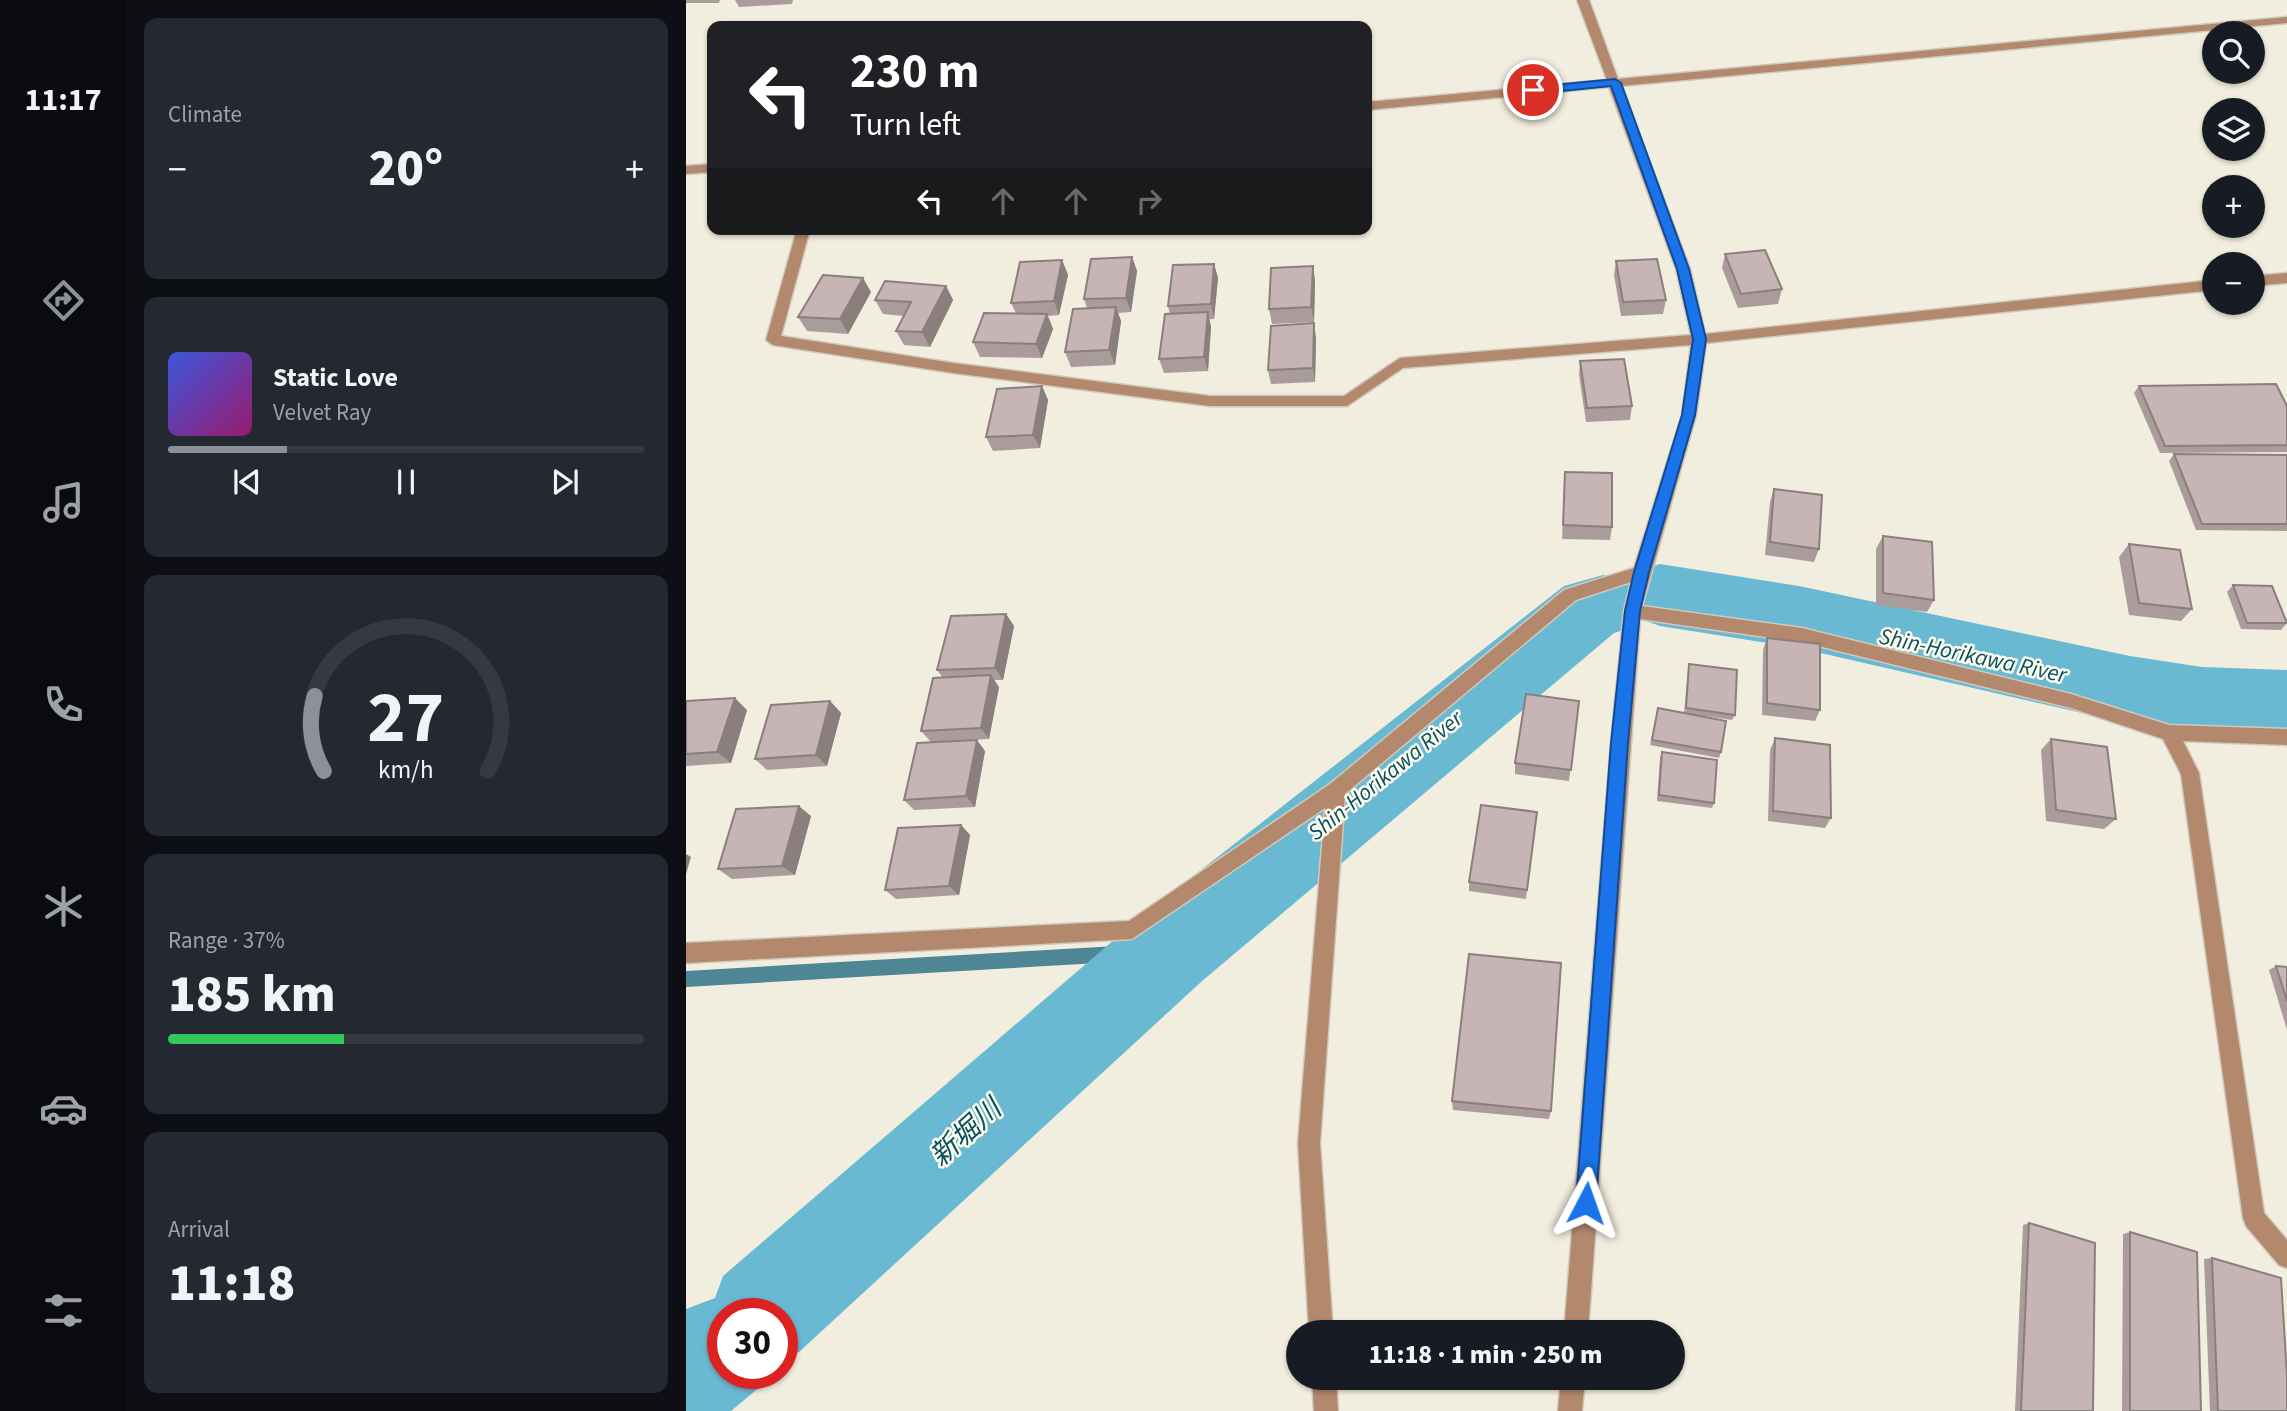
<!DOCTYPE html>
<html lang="en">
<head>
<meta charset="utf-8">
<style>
	body { margin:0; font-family:"Source Sans 3","Noto Sans JP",sans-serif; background:#242831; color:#f1f3f6; height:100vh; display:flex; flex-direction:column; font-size:26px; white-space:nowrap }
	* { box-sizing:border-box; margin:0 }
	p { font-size:23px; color:#9ea1a6 }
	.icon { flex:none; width:38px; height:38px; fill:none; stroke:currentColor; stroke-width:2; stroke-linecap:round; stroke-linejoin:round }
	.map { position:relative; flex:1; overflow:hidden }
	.details { display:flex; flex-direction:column; gap:18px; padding:18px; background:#0d0f14; width:560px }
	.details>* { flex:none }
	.guide { position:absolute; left:21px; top:21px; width:665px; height:214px; border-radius:14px; box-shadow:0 2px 5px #0004; background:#202124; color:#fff; overflow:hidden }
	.fabs { position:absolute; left:1516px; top:21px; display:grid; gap:14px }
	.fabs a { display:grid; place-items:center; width:63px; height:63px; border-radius:50%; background:#171b24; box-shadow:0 2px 5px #0004; font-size:35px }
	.speed { position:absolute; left:21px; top:1298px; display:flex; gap:14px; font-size:35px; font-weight:700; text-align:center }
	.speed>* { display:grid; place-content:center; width:91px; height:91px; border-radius:50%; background:#171b24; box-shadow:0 2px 5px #0004; line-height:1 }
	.speed .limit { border:10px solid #d22; background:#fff; color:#111 }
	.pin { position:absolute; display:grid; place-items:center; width:60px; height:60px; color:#fff; margin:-30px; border:4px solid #fff; border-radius:50%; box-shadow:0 2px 7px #0007 }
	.me { position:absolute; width:77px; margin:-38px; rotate:4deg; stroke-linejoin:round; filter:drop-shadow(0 0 5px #0008) }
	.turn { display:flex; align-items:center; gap:24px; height:147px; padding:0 28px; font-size:32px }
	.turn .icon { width:91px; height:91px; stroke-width:2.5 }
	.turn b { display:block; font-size:49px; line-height:60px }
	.lanes { display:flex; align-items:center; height:66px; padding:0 28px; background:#0003; justify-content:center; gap:35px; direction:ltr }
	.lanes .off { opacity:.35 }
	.big { font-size:52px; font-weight:800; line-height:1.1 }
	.details .tile { flex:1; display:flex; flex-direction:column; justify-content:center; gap:10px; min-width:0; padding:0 24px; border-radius:14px; background:#242831 }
	.details .dial { align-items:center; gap:0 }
	.dial svg { height:182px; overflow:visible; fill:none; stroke:#363941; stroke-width:7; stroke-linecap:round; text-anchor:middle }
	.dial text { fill:#f1f3f6; stroke:none }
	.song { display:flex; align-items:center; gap:21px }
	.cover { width:84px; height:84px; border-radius:10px; background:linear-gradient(135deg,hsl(230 70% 55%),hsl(320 70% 35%)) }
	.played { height:7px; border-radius:4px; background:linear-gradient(90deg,#8c9099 25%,#363941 25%) }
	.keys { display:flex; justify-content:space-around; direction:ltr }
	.heat { display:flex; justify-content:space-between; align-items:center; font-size:38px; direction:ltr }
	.charge { height:10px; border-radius:5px; background:linear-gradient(90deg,#34c759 37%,#363941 0) }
	.trip { position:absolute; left:600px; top:1320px; width:399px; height:70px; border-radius:35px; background:#171b24; box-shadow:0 2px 5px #0004; font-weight:800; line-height:70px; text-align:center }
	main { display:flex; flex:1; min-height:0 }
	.dock { display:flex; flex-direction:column; width:126px; justify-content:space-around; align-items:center; background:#090b0e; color:#9ea1a6 }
	.dock .icon { width:49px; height:49px }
	.dock .current { color:#8c9099 }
	.dock b { font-size:32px; color:#f1f3f6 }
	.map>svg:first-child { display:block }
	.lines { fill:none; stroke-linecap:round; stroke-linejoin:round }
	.stream { fill:#4e8696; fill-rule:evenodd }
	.river { fill:#69b9d3; fill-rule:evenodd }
	.minor-casing { stroke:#cecabd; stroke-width:3 }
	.minor { fill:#b3886d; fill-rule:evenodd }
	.wall { fill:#aa9c9b }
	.shaded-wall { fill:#8b7f7e }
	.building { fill:#c6b5b4; stroke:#8b7f7e; stroke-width:2 }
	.route { fill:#1a73e8; stroke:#114b97; stroke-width:2 }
	.labels { text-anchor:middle; stroke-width:5; stroke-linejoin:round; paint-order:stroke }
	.water-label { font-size:23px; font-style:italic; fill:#064f61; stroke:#fefbef }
	.near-water-label { font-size:28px; font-style:italic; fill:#064f61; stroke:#fefbef }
</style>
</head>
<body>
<main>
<nav class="dock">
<b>11:17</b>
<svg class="icon current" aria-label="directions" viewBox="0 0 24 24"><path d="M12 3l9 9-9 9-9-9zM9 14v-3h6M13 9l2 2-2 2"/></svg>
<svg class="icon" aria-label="music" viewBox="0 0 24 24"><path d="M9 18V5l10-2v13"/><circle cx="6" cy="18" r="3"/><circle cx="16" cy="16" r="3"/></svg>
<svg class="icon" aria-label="phone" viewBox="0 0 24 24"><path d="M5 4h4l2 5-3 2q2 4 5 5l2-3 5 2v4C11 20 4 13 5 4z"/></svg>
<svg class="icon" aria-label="climate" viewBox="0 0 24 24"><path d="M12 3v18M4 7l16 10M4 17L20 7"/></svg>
<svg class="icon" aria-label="car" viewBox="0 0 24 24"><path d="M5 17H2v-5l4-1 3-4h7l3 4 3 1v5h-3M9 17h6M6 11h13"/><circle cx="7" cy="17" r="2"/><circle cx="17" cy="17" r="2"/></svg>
<svg class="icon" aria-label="filters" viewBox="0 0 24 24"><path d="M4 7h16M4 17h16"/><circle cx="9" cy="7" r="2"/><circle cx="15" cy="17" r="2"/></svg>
</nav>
<section class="details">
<div class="tile"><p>Climate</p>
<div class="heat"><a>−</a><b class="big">20°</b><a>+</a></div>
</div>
<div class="tile">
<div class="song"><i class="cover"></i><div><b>Static Love</b><p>Velvet Ray</p></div></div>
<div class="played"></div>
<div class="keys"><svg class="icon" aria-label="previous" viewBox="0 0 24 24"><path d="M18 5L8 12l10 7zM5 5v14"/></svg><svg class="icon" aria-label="pause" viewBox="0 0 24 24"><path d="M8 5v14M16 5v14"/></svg><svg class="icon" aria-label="next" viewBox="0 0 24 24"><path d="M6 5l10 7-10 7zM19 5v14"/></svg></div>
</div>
<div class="tile dial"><svg viewBox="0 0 100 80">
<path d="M14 69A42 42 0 1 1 86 69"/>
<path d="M14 69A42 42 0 0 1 10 36" stroke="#8c9099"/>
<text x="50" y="56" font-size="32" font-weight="700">27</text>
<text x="50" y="72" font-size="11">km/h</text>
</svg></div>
<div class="tile"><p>Range · 37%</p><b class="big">185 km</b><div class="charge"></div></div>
<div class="tile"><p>Arrival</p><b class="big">11:18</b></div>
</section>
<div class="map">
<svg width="1601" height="1411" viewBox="0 0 1601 1411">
	<rect width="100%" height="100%" fill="#f2eedf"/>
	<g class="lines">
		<!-- stream -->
		<polygon class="stream" points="483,943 489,946 491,951 489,956 483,959 0,987 0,971"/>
		<!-- river -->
		<polygon class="river" points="974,564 1113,586 1444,656 1516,667 1601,670 1601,738 1516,735 1444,724 1113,648 974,626 949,617 944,628 928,633 515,982 113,1352 96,1358 96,1314 37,1314 37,1374 80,1374 75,1386 45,1411 0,1411 0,1309 29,1298 37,1276 451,920 878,586 917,575 942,583 947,573"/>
		<defs>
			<g id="minor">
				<polygon points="891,0 903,0 932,79 1601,17 1601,23 935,86 1004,269 1019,334 1528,280 1528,290 1020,343 1010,415 956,606 1116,628 1385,694 1483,725 1601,729 1601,745 1497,741 1513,773 1578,1213 1601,1240 1601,1268 1593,1265 1560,1226 1557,1218 1495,774 1477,739 1385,708 1116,642 954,619 902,1332 878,1332 925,743 938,611 945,582 890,600 659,794 634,1143 647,1332 623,1332 612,1143 639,808 446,939 0,963 0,943 443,921 644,784 878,590 948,568 996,415 1005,345 717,368 661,406 524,406 267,373 87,345 80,340 111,229 124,229 95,336 267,363 524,396 658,396 714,358 1005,335 990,269 923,87 681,110 681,102 921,80"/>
				<polygon points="26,164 26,172 0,174 0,166"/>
				<polygon points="1601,273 1601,283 1566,286 1566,276"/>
				<polygon points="626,1377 650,1377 652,1411 628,1411"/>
				<polygon points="875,1377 899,1377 896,1411 872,1411"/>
			</g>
		</defs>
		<!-- minor casing -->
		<use href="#minor" class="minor-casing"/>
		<!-- minor -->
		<use href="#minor" class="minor"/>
	</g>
	<!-- wall -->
	<g class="wall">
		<polygon points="0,0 34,0 33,3 0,3"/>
		<polygon points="49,0 107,0 106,4 53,7"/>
		<polygon points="1039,254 1096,289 1092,304 1052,308 1036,268"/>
		<polygon points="446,257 451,271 445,312 432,313 435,321 429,365 385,367 379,352 401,308 398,299"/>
		<polygon points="376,260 382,275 373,315 362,316 367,329 356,358 294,357 287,342 330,313 325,303"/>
		<polygon points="930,261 980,300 977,314 935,316 928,275"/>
		<polygon points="528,264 532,278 528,319 523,319 525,327 522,371 478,373 473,359 484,314 482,306"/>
		<polygon points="627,266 629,281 628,322 586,324 583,309"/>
		<polygon points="260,286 267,300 244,347 218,345 210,331 218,316 197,314 189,300"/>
		<polygon points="185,292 162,334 121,331 112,317"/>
		<polygon points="630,338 629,382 585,384 582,370"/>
		<polygon points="894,361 946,406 944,420 900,422 893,375"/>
		<polygon points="356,386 362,400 354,448 307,451 300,437"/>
		<polygon points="1453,386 1601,406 1601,452 1474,453 1448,393"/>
		<polygon points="1488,454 1601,455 1601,531 1510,530 1483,461"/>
		<polygon points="879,472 926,527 924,540 876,539"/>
		<polygon points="1088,489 1133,549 1128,562 1079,555 1084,502"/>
		<polygon points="1197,536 1248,600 1241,612 1190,605 1190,549"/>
		<polygon points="1443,544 1506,609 1495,621 1443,615 1433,557"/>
		<polygon points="1547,585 1601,623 1595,630 1555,629 1541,592"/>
		<polygon points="320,614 328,626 317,680 308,680 313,687 303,739 245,742 235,731 257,678 251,670"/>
		<polygon points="1081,638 1134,710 1129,721 1076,715 1077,650"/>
		<polygon points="1003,664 1049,715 1046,720 1011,715 1035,752 1033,758 964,745 972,708 998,713 1002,670"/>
		<polygon points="0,701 61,710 45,763 0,766"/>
		<polygon points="144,701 155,713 141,766 81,770 69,759"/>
		<polygon points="893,701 883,781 829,774 829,763"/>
		<polygon points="1089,738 1145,818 1139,828 1082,821 1084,750"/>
		<polygon points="1365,739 1430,819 1418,829 1360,821 1355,750"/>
		<polygon points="299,751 289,807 228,810 218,800"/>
		<polygon points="976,752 1028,803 1026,808 971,801 974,758"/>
		<polygon points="851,812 840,899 783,891 783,882"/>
		<polygon points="125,816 109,875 46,879 32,869"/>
		<polygon points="275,825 284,835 273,895 210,899 199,890"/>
		<polygon points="1590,966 1601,967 1601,1030 1583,970"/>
		<polygon points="766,1101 865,1111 863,1119 767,1110"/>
		<polygon points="1343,1223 1407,1411 1329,1411 1337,1225"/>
		<polygon points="1444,1232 1515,1411 1436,1411 1437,1234"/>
		<polygon points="1526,1258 1601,1411 1524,1411 1518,1259"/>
	</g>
	<!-- shaded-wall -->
	<g class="shaded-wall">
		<polygon points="446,257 451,271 445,312 440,298"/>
		<polygon points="376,260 382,275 373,315 368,301"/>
		<polygon points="528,264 532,278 528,319 525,304"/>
		<polygon points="627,266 629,281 628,322 625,307"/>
		<polygon points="177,278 185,292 162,334 154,319"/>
		<polygon points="260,286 267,300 244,347 236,332"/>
		<polygon points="430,307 435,321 429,365 423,350"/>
		<polygon points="522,312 525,327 522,371 518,357"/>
		<polygon points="361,314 367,329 356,358 350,344"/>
		<polygon points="628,323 630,338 629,382 627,368"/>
		<polygon points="356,386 362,400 354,448 347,435"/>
		<polygon points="320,614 328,626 317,680 309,668"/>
		<polygon points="305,675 313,687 303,739 295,728"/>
		<polygon points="49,698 61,710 45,763 31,752"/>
		<polygon points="144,701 155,713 141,766 130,755"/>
		<polygon points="291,740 299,751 289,807 280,796"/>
		<polygon points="113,806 125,816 109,875 96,866"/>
		<polygon points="275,825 284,835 273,895 263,886"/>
		<polygon points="0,854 5,857 0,874"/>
	</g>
	<!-- building -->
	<g class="building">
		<polygon points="1079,250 1096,289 1055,294 1039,254"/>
		<polygon points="446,257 440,298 398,299 405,259"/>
		<polygon points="971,259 980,300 937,302 930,261"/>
		<polygon points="376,260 368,301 325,303 334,262"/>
		<polygon points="528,264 525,304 482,306 487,265"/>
		<polygon points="627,266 625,307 583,309 585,268"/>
		<polygon points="137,275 177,278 154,319 112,317"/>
		<polygon points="199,281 260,286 236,332 210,331 225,302 189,300"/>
		<polygon points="430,307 423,350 379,352 387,309"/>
		<polygon points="522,312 518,357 473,359 479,314"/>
		<polygon points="298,313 361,314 350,344 287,342"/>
		<polygon points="628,323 627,368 582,370 585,326"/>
		<polygon points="938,359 946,406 901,408 894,361"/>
		<polygon points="1590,384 1601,406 1601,445 1479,446 1453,386"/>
		<polygon points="356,386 347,435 300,437 311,389"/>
		<polygon points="1488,454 1601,455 1601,524 1516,524"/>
		<polygon points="879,472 926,473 926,527 877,525"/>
		<polygon points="1088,489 1136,495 1133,549 1084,542"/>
		<polygon points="1197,536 1246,542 1248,600 1197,593"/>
		<polygon points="1443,544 1494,550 1506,609 1453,603"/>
		<polygon points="1547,585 1586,586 1601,623 1561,623"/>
		<polygon points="320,614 309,668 251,670 265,616"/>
		<polygon points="1081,638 1134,644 1134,710 1081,703"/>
		<polygon points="1003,664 1051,670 1049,715 1000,708"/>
		<polygon points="305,675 295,728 235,731 247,678"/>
		<polygon points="840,694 893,701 885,770 829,763"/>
		<polygon points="49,698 31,752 0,754 0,701"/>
		<polygon points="144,701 130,755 69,759 85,705"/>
		<polygon points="972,708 1040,721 1035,752 966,740"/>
		<polygon points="1089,738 1144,745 1145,818 1087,811"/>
		<polygon points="1365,739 1421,747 1430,819 1370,810"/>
		<polygon points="291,740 280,796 218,800 231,743"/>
		<polygon points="976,752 1031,760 1028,803 973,795"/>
		<polygon points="795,805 851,812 841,890 783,882"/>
		<polygon points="113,806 96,866 32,869 50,809"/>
		<polygon points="275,825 263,886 199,890 212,828"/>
		<polygon points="783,954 875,963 865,1111 766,1101"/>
		<polygon points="1590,966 1601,967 1601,1001"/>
		<polygon points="1343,1223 1409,1243 1407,1411 1335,1411"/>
		<polygon points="1444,1232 1511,1252 1515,1411 1444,1411"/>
		<polygon points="1526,1258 1595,1278 1601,1376 1601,1411 1532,1411"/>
	</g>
	<!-- route -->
	<polygon class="route" points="929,79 935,83 1003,269 1020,339 1009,415 963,572 954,611 942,743 910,1203 907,1210 900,1213 893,1210 890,1203 925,743 939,611 948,572 996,415 1007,339 991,269 925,86 847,94 841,90 847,87"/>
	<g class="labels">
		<!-- water labels -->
		<g class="water-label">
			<text transform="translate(1287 655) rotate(12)" y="8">Shin-Horikawa River</text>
			<text transform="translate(699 775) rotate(-39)" y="8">Shin-Horikawa River</text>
		</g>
		<!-- near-water labels -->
		<g class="near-water-label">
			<text transform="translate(279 1132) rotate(-42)" y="10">新堀川</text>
		</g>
	</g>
</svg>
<div class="fabs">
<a><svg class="icon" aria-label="search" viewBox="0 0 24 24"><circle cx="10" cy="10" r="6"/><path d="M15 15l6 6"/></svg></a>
<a><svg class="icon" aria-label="layers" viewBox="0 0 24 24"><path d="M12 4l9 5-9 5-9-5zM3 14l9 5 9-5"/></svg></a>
<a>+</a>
<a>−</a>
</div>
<div class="speed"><div class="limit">30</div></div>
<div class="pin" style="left:847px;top:90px;background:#d93025"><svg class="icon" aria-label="arrive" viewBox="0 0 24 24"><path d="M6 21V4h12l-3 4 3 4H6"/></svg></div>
<svg class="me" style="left:900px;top:1203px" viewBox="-20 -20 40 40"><path d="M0-17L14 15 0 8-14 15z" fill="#1a73e8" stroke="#fff" stroke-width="4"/></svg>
<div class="trip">11:18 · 1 min · 250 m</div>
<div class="guide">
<div class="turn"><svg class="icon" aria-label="left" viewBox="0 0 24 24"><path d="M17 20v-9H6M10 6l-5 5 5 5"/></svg><div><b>230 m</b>Turn left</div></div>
<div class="lanes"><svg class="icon" aria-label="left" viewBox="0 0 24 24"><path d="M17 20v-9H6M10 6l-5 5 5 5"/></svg><svg class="icon off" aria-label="ahead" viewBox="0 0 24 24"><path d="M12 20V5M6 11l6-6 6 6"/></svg><svg class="icon off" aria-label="ahead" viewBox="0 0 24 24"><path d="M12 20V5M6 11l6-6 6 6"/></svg><svg class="icon off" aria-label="right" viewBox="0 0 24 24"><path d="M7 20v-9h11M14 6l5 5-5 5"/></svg></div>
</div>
</div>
</main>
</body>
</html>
